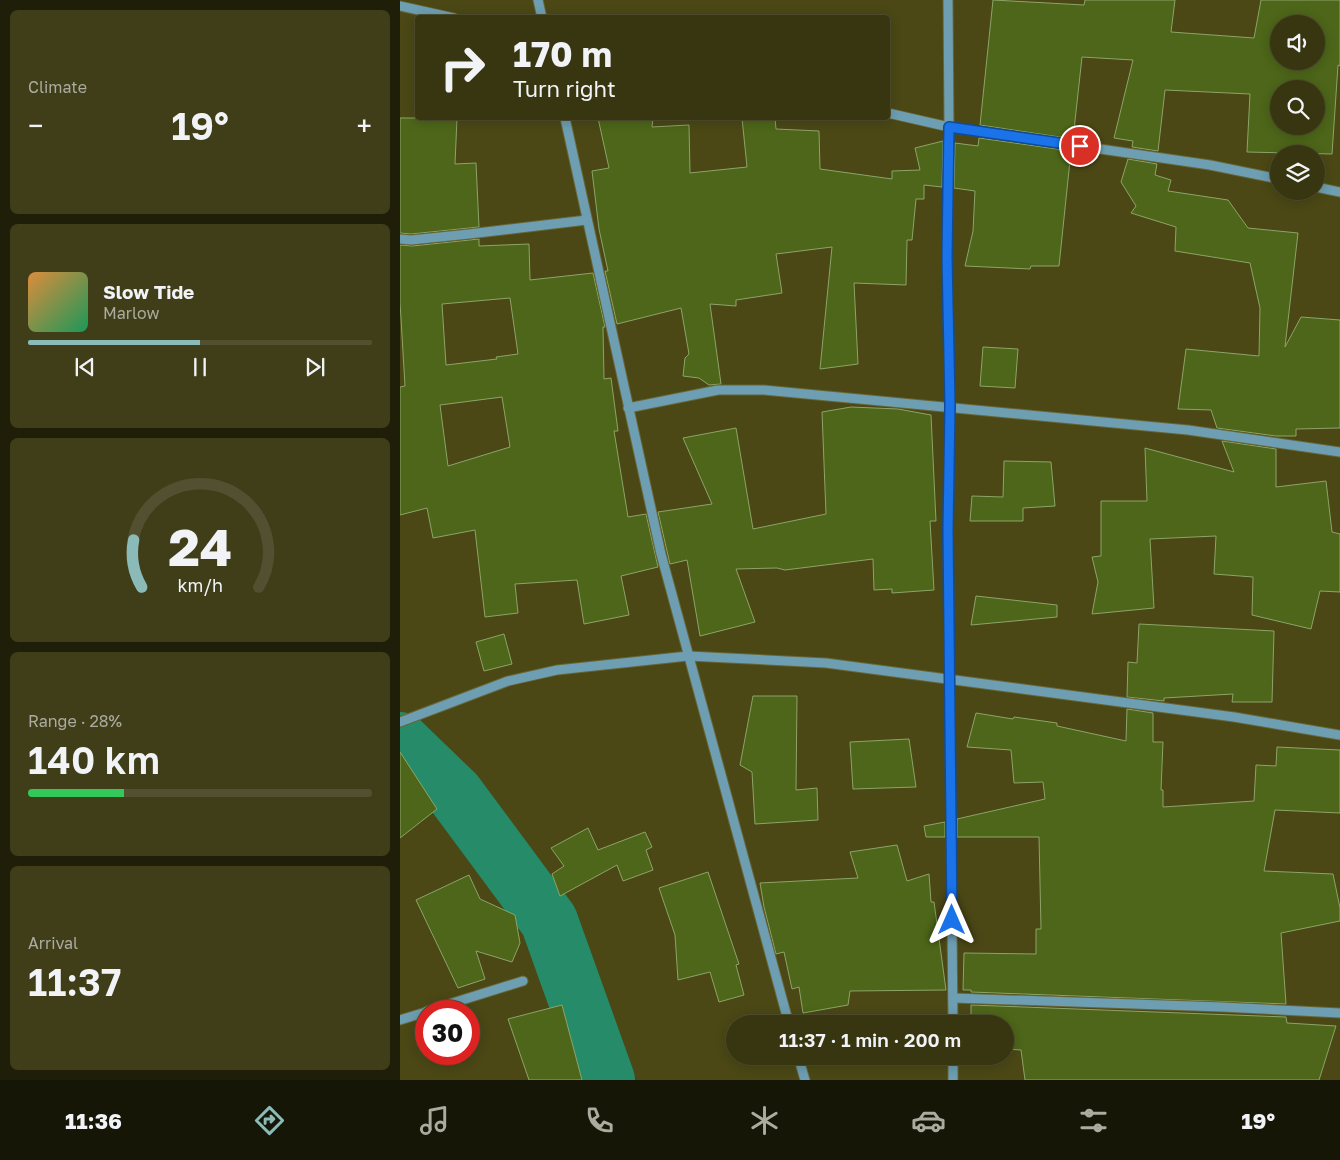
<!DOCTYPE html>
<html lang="en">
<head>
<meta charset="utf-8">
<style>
	body { margin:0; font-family:"Golos Text",sans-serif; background:#3f3e19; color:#f1f3f6; height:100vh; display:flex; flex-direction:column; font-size:19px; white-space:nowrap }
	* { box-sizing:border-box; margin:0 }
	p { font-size:16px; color:#abab9f }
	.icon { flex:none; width:28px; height:28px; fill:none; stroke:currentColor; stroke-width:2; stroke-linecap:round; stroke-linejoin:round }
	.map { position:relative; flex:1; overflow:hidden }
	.side { display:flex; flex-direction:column; gap:10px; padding:10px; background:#1f1e09; width:400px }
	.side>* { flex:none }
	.banner { position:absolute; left:15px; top:15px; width:475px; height:105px; border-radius:5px; box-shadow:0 2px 12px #0003,0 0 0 1px #525030; background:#383610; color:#f1f3f6; overflow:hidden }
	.fabs { position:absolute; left:870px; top:15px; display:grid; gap:10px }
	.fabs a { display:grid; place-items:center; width:55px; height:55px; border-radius:50%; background:#383610; box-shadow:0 2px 12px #0003,0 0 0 1px #525030; font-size:25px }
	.speed { position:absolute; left:15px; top:1000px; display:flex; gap:10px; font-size:25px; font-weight:700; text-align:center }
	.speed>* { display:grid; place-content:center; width:65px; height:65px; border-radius:50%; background:#383610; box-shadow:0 2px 12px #0003,0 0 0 1px #525030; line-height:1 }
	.speed .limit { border:8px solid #d22; background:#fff; color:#111 }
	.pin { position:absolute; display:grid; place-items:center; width:42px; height:42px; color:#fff; margin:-21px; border:2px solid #fff; border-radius:50%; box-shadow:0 1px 5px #0007 }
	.me { position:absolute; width:55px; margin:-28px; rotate:0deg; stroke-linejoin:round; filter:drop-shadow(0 0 4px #0008) }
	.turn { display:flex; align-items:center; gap:18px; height:105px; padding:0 15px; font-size:22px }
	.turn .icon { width:65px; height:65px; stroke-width:2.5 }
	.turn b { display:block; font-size:35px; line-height:42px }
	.big { font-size:38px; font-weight:600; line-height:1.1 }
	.side .card { flex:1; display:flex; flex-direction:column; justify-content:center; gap:8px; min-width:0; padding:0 18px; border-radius:8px; background:#3f3e19 }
	.side .dial { align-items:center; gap:0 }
	.dial svg { height:130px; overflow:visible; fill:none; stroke:#525030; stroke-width:7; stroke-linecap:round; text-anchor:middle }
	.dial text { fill:#f1f3f6; stroke:none }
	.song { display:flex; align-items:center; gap:15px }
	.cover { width:60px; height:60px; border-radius:8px; background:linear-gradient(135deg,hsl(30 70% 55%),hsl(150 70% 35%)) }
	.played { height:5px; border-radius:2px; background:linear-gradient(90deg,#8bbbb9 50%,#525030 50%) }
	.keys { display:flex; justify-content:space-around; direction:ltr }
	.heat { display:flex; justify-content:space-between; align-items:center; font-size:28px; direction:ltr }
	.charge { height:8px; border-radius:4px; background:linear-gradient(90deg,#34c759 28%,#525030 0) }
	.trip { position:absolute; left:326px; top:1015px; width:288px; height:50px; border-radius:25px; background:#383610; box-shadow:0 2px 12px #0003,0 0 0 1px #525030; font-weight:600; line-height:50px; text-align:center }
	.menu { display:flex; height:80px; justify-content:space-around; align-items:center; background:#161606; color:#abab9f }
	.menu .icon { width:35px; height:35px }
	.menu .active { color:#8bbbb9 }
	.menu b { font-size:22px; color:#f1f3f6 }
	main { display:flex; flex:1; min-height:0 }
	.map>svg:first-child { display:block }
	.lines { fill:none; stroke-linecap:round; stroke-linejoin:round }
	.river { stroke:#258b69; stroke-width:58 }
	.building { fill:#4d6619; stroke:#8da468; fill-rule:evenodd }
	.minor-casing { stroke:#676536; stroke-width:11 }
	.minor { stroke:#6d9eb2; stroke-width:9 }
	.route-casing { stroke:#114b97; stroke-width:12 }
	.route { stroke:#1a73e8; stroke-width:9 }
</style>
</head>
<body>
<main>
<section class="side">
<div class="card"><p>Climate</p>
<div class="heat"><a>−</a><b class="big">19°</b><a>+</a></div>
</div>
<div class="card">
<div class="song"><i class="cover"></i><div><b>Slow Tide</b><p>Marlow</p></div></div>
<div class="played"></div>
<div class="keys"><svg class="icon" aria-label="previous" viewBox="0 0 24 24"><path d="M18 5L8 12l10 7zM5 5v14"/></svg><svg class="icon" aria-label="pause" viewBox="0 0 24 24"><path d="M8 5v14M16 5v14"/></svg><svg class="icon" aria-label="next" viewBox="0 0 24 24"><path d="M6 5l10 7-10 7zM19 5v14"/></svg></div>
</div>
<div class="card dial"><svg viewBox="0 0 100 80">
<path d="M14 69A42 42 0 1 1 86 69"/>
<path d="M14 69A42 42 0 0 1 9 40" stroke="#8bbbb9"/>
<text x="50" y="56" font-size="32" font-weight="700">24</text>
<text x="50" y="72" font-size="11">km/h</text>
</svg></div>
<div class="card"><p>Range · 28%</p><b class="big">140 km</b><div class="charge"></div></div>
<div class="card"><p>Arrival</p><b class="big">11:37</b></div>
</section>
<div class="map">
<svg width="940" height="1080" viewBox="0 0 940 1080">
	<rect width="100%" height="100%" fill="#4b4816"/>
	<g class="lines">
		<!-- river -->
		<polyline class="river" points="0,741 55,794 149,921 206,1080"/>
	</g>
	<!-- building -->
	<g class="building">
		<path d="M593,0L684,5L685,0H775L771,32L854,38L861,0H940V66L938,65L932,154L847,152L850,94L765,90L758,151L732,147L733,141L714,138L733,60L682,57L673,139L580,125ZM879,24H916V61H879ZM879,89H916V126H879Z"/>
		<polygon points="0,118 57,118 55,164 76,163 79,227 11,234 0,233"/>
		<polygon points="198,118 253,118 252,127 289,125 290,173 347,167 342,118 375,118 376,129 419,131 420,169 492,179 492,171 520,170 515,148 543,141 542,187 524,185 524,199 516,199 512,240 507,240 506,285 454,283 458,364 420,369 432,247 376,254 382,293 336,300 336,306 310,304 321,384 309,385 299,378 283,376 285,358 289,354 281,308 217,324 205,271 208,271 199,229 192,171 209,168"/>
		<polygon points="579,138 671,151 659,266 631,266 630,269 565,266 573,231 575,191 554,188 555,143 578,146"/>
		<polygon points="728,159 757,164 755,175 771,180 768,191 828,200 848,228 898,233 885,347 901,317 940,320 940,428 896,429 896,436 876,436 817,428 811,410 778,409 786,349 859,356 860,308 850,263 775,251 776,227 731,213 736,206 721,182"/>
		<path d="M79,239V246L129,244L130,280L193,273L205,327H203L204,379L211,378L218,431H214L228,517L246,514L258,567L221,576L229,615L184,624L177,580L115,584L118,613L85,617L75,530L33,538L27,508L0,515V387L5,386L0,302V245L12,246ZM110,298L118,354L96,357L97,359L46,365L42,304ZM102,397L110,447L48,466L40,405Z"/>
		<polygon points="583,347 618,349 615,388 580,386"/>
		<polygon points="451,407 498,409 531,415 536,521 530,521 534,590 492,593 492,589 474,590 473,559 385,570 377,568 336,569 355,622 300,636 287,560 270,564 258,512 312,504 283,438 336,428 353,529 426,514 422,412"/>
		<polygon points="822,441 876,449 876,487 926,481 932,532 940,534 940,592 920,591 911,629 852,615 853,577 814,574 816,536 750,539 754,608 692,614 698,582 692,557 701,556 701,501 747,501 745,448 834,472"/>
		<polygon points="604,461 651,462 655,506 623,508 623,521 570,521 572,496 603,497"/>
		<polygon points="576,596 657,605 657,617 571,625"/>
		<polygon points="739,624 874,631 872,702 832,702 833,694 764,698 764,701 727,697 728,662 737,663"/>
		<polygon points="104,634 112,664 84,671 76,642"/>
		<polygon points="353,696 397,696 396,790 417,788 418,820 355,824 352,772 340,765"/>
		<polygon points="727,709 753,713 753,742 763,742 761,790 763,790 763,807 854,801 856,765 876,766 877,747 940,750 940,813 875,810 864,871 933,874 940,908 940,921 881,933 886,1004 571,992 571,990 563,990 564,953 636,954 636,929 641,929 639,837 557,837 557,819 645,799 643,782 614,783 611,750 567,747 576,713 613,719 614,717 657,723 657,726 726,741"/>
		<polygon points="509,739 516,787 453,789 450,742"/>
		<polygon points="0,752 37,809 0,838"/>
		<polygon points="545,822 545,837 526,837 524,826"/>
		<polygon points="188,828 198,850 245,832 252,847 246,850 253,870 223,881 217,865 160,896 152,874 164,866 151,848"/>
		<polygon points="497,845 507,881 529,874 531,902 534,902 546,990 450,991 448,1005 403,1013 399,987 392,989 384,952 376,954 364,907 360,883 458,878 450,852"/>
		<polygon points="308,872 339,964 336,965 344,995 319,1002 310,972 278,980 275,935 259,888"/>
		<polygon points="69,875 80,899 115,915 120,943 112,962 76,951 85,979 58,988 16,900"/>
		<polygon points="162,1005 182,1080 129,1080 108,1019"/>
		<polygon points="571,1005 886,1017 887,1023 936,1026 919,1080 625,1080 621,1050 605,1049 605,1024 571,1024"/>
	</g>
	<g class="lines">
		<defs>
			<g id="minor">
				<polyline points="138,0 142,18"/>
				<polyline points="548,0 549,127 547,256 550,406 548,530 553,1024"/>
				<polyline points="0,6 54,18"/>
				<polyline points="488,113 549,127 810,165 879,179"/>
				<polyline points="165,118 261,554 389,1024"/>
				<polyline points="916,187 940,192"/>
				<polyline points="0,239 11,240 69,234 187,220"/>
				<polyline points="228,408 318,390 364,390 788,430 940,452"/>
				<polyline points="0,722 108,681 157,670 288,656 426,663 834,717 940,735"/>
				<polyline points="553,998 822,1007 940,1013"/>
				<polyline points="27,1011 123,981"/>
				<polyline points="0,1020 26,1012"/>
				<polyline points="398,1056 405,1080"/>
				<polyline points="553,1056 553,1080"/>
			</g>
		</defs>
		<!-- minor casing -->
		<use href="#minor" class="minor-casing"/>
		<!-- minor -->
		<use href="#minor" class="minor"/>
	</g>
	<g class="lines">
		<defs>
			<polyline id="route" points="552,920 548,530 550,406 547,256 549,127 680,146"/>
		</defs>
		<!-- route casing -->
		<use href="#route" class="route-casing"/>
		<!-- route -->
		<use href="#route" class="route"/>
	</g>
</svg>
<div class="fabs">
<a><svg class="icon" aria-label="sound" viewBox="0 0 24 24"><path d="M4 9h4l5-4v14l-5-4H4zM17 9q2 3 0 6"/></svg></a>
<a><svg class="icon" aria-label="search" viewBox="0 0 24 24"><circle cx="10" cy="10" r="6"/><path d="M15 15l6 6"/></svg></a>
<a><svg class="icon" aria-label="layers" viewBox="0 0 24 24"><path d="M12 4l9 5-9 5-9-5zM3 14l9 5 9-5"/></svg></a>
</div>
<div class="speed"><div class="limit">30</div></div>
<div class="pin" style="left:680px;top:146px;background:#d93025"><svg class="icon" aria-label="arrive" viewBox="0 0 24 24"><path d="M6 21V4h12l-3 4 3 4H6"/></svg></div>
<svg class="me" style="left:552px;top:920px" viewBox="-20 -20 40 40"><path d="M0-17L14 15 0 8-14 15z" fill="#1a73e8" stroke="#fff" stroke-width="4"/></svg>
<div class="trip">11:37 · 1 min · 200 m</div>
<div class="banner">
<div class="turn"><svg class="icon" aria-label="right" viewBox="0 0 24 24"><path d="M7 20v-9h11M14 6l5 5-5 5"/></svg><div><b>170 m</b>Turn right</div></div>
</div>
</div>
</main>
<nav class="menu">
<b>11:36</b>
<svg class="icon active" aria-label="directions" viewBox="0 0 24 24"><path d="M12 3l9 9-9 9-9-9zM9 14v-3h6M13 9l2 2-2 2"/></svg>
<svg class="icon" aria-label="music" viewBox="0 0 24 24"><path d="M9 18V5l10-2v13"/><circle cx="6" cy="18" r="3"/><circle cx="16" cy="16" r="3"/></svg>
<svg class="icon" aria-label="phone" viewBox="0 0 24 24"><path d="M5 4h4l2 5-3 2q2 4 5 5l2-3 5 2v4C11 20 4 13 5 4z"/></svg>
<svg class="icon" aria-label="climate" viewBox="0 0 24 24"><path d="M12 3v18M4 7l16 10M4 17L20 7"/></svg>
<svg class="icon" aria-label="car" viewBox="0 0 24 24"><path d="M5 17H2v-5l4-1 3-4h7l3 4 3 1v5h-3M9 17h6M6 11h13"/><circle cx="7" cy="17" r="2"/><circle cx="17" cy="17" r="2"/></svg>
<svg class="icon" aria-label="filters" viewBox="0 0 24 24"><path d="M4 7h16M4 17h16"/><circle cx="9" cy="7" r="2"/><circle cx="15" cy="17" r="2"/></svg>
<b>19°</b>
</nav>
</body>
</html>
